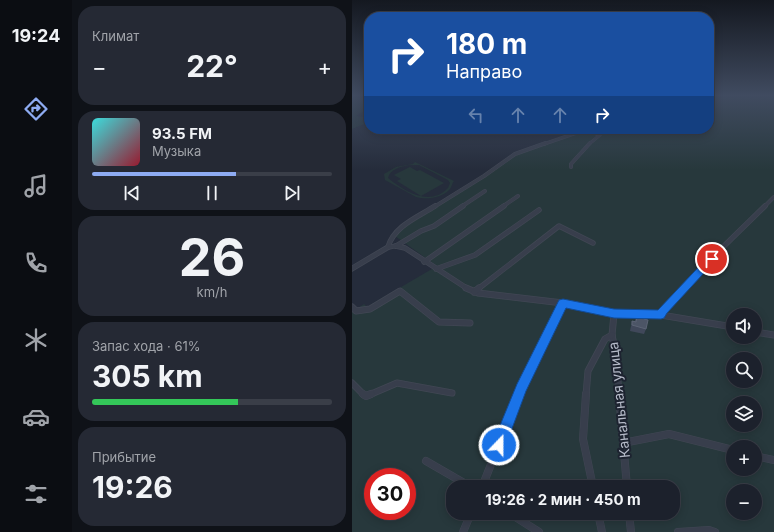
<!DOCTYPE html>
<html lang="ru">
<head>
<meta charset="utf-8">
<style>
	body { margin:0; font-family:Inter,sans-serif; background:#252934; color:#f1f3f6; height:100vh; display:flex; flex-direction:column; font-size:15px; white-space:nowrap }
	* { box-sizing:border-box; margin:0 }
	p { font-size:13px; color:#a0a3a9 }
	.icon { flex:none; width:22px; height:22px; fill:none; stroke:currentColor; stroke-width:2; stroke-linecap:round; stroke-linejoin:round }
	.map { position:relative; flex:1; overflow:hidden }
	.side { display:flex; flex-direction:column; gap:6px; padding:6px; background:#0f1218; width:280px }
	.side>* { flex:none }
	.guide { position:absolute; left:12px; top:12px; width:350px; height:122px; border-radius:16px; box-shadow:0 2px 10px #0003,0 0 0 1px #3a3e48; background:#1a4fa0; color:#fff; overflow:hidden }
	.buttons { position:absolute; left:374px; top:308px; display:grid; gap:8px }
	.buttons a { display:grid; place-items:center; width:36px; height:36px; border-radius:50%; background:#1c212c; box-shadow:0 2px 10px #0003,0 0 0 1px #3a3e48; font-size:20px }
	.speed { position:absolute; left:12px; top:468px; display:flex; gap:8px; font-size:20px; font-weight:700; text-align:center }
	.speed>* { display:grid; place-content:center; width:52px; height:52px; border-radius:50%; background:#1c212c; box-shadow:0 2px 10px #0003,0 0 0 1px #3a3e48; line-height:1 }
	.speed .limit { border:6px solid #d22; background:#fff; color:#111 }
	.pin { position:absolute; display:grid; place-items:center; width:34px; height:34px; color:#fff; margin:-17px; border:2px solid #fff; border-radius:50%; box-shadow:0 1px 4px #0007 }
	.me { position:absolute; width:44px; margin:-22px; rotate:22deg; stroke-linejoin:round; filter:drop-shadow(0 0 3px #0008) }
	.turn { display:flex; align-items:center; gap:14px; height:84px; padding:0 16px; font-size:18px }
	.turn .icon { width:52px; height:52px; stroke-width:2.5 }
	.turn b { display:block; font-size:28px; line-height:34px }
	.lanes { display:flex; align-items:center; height:38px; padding:0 16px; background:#0003; justify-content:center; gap:20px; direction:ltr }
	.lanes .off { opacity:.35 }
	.big { font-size:30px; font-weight:700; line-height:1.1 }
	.side .tile { flex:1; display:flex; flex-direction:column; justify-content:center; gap:6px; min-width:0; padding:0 14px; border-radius:16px; background:#252934 }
	.side .dial { align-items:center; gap:0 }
	.dial b { font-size:52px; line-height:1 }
	.song { display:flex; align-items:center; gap:12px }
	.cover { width:48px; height:48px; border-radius:6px; background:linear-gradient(135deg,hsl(180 70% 55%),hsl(350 70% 35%)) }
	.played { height:4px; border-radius:2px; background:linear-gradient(90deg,#8eabf2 60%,#3a3e48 60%) }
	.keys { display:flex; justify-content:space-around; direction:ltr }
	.heat { display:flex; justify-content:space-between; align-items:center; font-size:22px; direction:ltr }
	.charge { height:6px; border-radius:3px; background:linear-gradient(90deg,#34c759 61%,#3a3e48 0) }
	.trip { position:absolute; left:94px; top:480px; width:234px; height:40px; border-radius:16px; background:#1c212c; box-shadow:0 2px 10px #0003,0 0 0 1px #3a3e48; font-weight:700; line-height:40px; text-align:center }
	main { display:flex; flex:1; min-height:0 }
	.tab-bar { display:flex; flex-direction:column; width:72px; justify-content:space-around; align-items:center; background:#0b0d12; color:#a0a3a9 }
	.tab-bar .icon { width:28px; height:28px }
	.tab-bar .current { color:#8eabf2 }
	.tab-bar b { font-size:18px; color:#f1f3f6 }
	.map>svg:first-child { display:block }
	.green { fill:#27383c; fill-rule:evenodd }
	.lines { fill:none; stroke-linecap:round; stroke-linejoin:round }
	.minor-far4-casing { stroke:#414754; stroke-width:3.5 }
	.minor-far3-casing { stroke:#414754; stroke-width:4 }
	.minor-far2-casing { stroke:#414754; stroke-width:5.5 }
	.minor-far1-casing { stroke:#414754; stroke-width:7 }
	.minor-casing { stroke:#414754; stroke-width:8 }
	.tertiary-casing { stroke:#414754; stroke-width:1.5 }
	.minor-far4 { stroke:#383e4c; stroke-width:2.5 }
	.minor-far3 { stroke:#383e4c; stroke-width:3 }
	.minor-far2 { stroke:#383e4c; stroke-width:4 }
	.minor-far1 { stroke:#383e4c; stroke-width:5.5 }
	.minor { stroke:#383e4c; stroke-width:7 }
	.tertiary { fill:#383e4c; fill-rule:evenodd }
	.wall { fill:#40485a }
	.building { fill:#4c5566; stroke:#5c6475 }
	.route { fill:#1a73e8; stroke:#114b97 }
	.labels { text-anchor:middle; stroke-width:4; stroke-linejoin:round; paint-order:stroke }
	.near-street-label { font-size:14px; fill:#b4b9c7; stroke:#1d2330 }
</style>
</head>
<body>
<main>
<nav class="tab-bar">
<b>19:24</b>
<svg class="icon current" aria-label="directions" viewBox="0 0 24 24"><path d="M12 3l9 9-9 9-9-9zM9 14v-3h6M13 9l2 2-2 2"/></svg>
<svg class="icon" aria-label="music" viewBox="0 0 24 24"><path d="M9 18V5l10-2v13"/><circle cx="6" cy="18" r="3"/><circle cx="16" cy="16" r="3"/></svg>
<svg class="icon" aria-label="phone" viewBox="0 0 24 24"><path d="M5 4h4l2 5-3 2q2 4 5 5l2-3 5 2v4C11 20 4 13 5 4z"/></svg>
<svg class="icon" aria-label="climate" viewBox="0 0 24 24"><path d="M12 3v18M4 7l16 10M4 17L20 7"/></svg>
<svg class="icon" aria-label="car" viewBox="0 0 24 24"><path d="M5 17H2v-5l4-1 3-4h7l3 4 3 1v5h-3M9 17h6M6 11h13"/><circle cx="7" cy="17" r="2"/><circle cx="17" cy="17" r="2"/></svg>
<svg class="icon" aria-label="filters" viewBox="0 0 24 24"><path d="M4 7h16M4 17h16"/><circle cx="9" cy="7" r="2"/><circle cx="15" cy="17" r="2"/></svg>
</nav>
<section class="side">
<div class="tile"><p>Климат</p>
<div class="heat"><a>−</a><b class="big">22°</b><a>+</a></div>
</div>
<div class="tile">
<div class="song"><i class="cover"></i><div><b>93.5 FM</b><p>Музыка</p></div></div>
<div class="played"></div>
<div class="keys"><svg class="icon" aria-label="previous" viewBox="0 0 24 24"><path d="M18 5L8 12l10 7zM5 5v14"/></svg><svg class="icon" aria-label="pause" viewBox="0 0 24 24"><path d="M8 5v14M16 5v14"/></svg><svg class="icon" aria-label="next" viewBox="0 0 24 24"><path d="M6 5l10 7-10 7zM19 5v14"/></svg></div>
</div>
<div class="tile dial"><b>26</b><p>km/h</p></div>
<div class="tile"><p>Запас хода · 61%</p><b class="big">305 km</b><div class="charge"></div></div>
<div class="tile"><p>Прибытие</p><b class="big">19:26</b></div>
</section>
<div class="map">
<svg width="422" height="532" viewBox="0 0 422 532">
	<rect width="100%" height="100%" fill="#252c3b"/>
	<!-- green -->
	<g class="green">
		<polygon points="0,95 17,95 17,108 4,116 17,118 17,122 0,129"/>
		<path d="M357,95H422V532H0V312L12,304L15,307L85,266L43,236L47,231L168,153L242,129H357ZM381,315H403V337H381ZM381,359H403V381H381ZM381,403H403V425H381ZM381,447H403V469H381ZM21,477H55V511H21ZM101,487H321V513H101ZM381,491H403V513H381Z"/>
		<path d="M63,162L102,181C100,183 100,186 98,189C90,198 75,200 64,197L33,180L32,174L44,167L61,164ZM57,165H67L96,180L98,183L96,188C78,207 53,192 36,178C38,169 48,167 57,165Z"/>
		<polygon points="58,167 65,171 68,170 92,183 69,196 45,181 49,179 42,175"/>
	</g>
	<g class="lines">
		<defs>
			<g id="minor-far4">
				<polyline points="234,130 248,135 237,144"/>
				<polyline points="192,144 236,129"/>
			</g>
			<g id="minor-far3">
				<polyline points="219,167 219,164 238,143"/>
				<polyline points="82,207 132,176 163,154 194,143"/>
				<polyline points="109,207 133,191"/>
				<polyline points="150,207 166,196"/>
				<polyline points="412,207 422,197"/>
			</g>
			<g id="minor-far2">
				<polyline points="44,246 53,248 116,289"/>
				<polyline points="44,246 69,231 82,226 111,206"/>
				<path d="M36,247C42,226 66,217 83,206"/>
				<polyline points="72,262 152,206"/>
				<polyline points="84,269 123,255 187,210"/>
				<polyline points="126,289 207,226 241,243"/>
				<polyline points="332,289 370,248 413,206"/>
			</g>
			<g id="minor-far1">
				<polyline points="114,288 126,293 211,303 262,314 309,315 381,327"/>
				<polyline points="122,292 127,288"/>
				<polyline points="0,307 4,311 18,309 48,291 87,322 118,323"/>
				<polyline points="262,314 260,335 264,355 267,395"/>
				<polyline points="309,315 310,311 333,288"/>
				<polyline points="403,332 422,335"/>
				<polyline points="0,383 12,395"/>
				<polyline points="17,395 45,383 100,393"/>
				<polyline points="166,395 211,303"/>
				<polyline points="234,395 236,371 253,339 260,335"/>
			</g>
			<g id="minor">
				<polyline points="11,394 14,396 19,394"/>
				<polyline points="234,394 231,439 241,487"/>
				<polyline points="267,394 275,487"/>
				<polyline points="271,443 317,434 381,450"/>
				<polyline points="403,456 422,460"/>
				<polyline points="74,461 119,487"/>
				<polyline points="130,487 167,394"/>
				<polyline points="157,513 187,532"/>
				<polyline points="246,513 250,532"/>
				<polyline points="277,513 279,532"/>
				<polyline points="111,532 119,513"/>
				<polyline points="326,532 357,530 363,532"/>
			</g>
			<polygon id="tertiary" points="44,244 47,246 46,247 37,249 0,271 0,266 34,246"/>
		</defs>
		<!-- minor-far4 casing -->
		<use href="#minor-far4" class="minor-far4-casing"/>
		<!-- minor-far3 casing -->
		<use href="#minor-far3" class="minor-far3-casing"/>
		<!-- minor-far2 casing -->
		<use href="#minor-far2" class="minor-far2-casing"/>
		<!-- minor-far1 casing -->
		<use href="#minor-far1" class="minor-far1-casing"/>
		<!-- minor casing -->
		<use href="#minor" class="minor-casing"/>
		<!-- tertiary casing -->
		<use href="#tertiary" class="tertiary-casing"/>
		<!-- minor-far4 -->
		<use href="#minor-far4" class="minor-far4"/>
		<!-- minor-far3 -->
		<use href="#minor-far3" class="minor-far3"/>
		<!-- minor-far2 -->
		<use href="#minor-far2" class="minor-far2"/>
		<!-- minor-far1 -->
		<use href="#minor-far1" class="minor-far1"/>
		<!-- minor -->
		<use href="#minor" class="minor"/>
		<!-- tertiary -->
		<use href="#tertiary" class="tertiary"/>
	</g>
	<!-- wall -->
	<polygon class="wall" points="285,315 292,319 294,329 292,334 278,331 280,321 283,321"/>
	<!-- building -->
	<polygon class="building" points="285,315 292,317 292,319 296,320 294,329 280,325 280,321 284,322"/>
	<!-- sky -->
	<linearGradient id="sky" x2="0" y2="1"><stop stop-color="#141820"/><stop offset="0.56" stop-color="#404b60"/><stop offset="1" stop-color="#404b60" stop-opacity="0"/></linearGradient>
	<rect width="422" height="170" fill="url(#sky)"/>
	<!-- route -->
	<polygon class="route" points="360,255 363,256 365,259 363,261 315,313 312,318 309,319 262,318 214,308 174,391 152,450 147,452 142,450 140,445 165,384 207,300 211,299 262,309 306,310 357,256"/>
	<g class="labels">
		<!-- near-street labels -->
		<g class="near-street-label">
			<text transform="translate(267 400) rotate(-96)" y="5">Канальная улица</text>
		</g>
	</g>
</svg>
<div class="buttons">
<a><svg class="icon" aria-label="sound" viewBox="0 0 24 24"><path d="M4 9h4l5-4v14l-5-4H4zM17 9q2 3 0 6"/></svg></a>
<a><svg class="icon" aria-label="search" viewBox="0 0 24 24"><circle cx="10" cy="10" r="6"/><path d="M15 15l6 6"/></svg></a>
<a><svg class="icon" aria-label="layers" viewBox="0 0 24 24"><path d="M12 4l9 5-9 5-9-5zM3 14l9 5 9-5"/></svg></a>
<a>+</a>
<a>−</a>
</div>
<div class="speed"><div class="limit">30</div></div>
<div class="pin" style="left:360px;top:259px;background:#d93025"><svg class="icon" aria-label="arrive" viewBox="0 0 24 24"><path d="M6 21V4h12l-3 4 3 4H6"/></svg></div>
<svg class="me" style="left:147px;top:445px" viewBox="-20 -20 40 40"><circle r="17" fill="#1a73e8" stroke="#fff" stroke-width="3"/><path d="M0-11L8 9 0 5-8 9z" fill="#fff"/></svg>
<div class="trip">19:26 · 2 мин · 450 m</div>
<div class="guide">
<div class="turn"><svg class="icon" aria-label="right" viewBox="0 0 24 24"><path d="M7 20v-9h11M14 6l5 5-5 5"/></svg><div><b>180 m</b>Направо</div></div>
<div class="lanes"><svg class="icon off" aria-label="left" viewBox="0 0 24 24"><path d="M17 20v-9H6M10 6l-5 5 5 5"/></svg><svg class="icon off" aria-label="ahead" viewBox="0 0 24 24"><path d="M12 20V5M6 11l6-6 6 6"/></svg><svg class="icon off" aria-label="ahead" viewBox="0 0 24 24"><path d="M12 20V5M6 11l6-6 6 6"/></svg><svg class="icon" aria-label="right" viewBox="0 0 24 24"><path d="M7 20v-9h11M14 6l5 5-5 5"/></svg></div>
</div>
</div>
</main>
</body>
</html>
